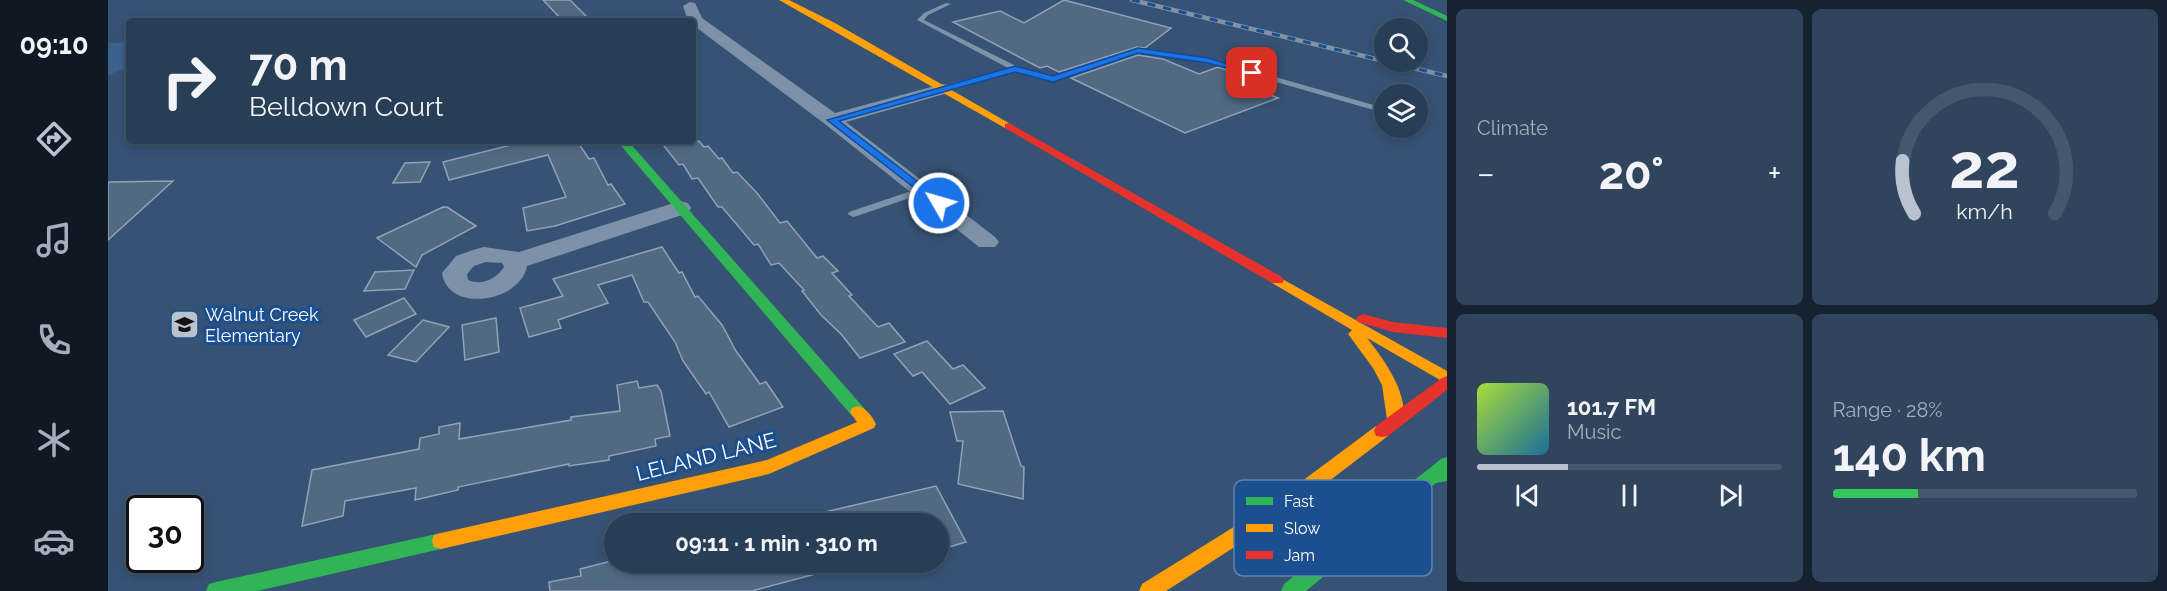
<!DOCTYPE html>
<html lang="en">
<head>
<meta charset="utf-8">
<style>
	body { margin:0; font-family:Raleway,sans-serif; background:#30455d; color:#f1f3f6; height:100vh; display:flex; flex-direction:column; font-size:22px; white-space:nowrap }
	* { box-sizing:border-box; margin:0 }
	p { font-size:20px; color:#a5aeba }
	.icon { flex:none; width:33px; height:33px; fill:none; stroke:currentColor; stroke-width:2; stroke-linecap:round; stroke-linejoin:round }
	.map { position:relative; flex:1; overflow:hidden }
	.drawer { display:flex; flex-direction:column; gap:9px; padding:9px; background:#162230; width:720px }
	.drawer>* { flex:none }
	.banner { position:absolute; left:18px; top:18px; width:570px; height:126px; border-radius:6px; box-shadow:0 3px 9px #0003,0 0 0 2px #44576d; background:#283e57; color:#f1f3f6; overflow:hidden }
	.buttons { position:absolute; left:1266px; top:18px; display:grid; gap:12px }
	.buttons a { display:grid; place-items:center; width:54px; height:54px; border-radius:50%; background:#283e57; box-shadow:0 3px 9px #0003,0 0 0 2px #44576d; font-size:30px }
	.speed { position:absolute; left:18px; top:495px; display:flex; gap:12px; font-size:30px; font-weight:700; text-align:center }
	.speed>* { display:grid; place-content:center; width:78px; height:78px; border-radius:50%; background:#283e57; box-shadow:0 3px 9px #0003,0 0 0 2px #44576d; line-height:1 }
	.speed .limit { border:3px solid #111; border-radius:9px; background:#fff; color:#111 }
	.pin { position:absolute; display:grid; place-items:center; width:51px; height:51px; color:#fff; margin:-26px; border-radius:12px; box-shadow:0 3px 9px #0006 }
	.me { position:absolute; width:66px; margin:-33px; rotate:308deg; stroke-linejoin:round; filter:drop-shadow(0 0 4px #0008) }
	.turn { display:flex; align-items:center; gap:21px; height:126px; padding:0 24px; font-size:27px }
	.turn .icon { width:78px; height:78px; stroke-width:2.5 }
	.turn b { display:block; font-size:42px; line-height:51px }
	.big { font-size:45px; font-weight:700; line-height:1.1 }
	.drawer .widget { flex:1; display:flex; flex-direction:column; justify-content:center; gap:9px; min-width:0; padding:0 21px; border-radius:9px; background:#30455d }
	.drawer .dial { align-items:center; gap:0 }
	.dial svg { height:156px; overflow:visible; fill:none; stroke:#44576d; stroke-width:7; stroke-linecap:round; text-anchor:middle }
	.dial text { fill:#f1f3f6; stroke:none }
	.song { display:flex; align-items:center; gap:18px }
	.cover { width:72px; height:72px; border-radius:9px; background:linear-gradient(135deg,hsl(80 70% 55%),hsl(200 70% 35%)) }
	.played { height:6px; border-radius:3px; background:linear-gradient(90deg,#b9c2ce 30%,#44576d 30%) }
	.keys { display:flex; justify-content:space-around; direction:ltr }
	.heat { display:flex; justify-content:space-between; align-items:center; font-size:33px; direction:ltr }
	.charge { height:9px; border-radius:4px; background:linear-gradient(90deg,#34c759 28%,#44576d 0) }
	.drawer .tiles { flex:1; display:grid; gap:9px; grid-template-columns:repeat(2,1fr) }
	.trip { position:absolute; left:496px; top:513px; width:345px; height:60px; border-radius:30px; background:#283e57; box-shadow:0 3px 9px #0003,0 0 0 2px #44576d; font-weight:700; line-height:60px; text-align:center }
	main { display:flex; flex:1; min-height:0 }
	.tab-bar { display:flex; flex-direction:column; width:108px; justify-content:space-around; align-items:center; background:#101923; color:#a5aeba }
	.tab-bar .icon { width:42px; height:42px }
	.tab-bar .on { color:#b9c2ce }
	.tab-bar b { font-size:27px; color:#f1f3f6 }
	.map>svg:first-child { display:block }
	.water { fill:#3b618d }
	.building { fill:#526984; stroke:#92a2b6; stroke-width:1.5 }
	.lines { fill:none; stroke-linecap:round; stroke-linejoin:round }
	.lane { fill:#7d92a8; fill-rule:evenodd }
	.street { fill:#7d92a8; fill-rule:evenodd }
	.fast { fill:#30b455; fill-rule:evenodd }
	.slow { fill:#ff9f0a; fill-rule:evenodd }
	.jam { fill:#e5322d; fill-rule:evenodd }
	.rail-casing { stroke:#7e92a7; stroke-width:4.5 }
	.rail { stroke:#1b4f8f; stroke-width:3; stroke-dasharray:8; stroke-linecap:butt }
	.route { fill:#1a73e8; stroke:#114b97; stroke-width:1.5 }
	.labels { text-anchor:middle; stroke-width:6; stroke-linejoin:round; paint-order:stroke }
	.poi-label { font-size:18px; fill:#fff; stroke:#1b4f8f; text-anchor:start }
	.near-street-label { font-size:21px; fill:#fff; stroke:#1b4f8f }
	.key { fill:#1b4f8f; stroke:#5f84b1; stroke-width:1.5 }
	.key-label { font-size:16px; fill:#fff }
</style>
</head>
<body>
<main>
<nav class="tab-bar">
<b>09:10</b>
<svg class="icon on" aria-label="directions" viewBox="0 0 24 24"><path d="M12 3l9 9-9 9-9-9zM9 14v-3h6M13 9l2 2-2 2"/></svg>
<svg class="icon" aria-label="music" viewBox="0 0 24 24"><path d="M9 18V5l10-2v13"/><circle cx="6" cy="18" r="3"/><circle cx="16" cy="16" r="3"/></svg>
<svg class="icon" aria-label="phone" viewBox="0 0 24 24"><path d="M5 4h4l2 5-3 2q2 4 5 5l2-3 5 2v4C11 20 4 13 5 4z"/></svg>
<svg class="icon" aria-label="climate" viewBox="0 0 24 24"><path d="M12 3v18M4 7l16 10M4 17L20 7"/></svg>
<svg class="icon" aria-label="car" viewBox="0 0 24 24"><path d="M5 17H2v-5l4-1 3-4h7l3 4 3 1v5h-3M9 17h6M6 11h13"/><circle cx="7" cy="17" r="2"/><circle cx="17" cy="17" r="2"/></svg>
</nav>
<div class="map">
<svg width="1339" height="591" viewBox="0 0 1339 591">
	<rect width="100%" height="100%" fill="#365274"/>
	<!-- water -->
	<polygon class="water" points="0,43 21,43 21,67 0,75"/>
	<!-- building -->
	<g class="building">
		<polygon points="435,0 462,0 483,21 455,21"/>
		<polygon points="956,0 1063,28 1037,48 1029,47 951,72 939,66 932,68 845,22 892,11 916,23"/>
		<polygon points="1030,55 1055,59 1091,74 1110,67 1138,76 1127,80 1170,98 1077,133 963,78"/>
		<polygon points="406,141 469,141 481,159 486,158 500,185 503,184 517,204 447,226 419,231 415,208 458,197 440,155 341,180 335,162 407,144"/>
		<polygon points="552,141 591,141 596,147 600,146 611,159 614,158 625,173 629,172 649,193 672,223 679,221 709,258 715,256 730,271 724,273 744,295 741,296 770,327 781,323 797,342 752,358 733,334 713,315 694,291 696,290 671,263 663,265 650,244 646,245 614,207 610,207 590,178 584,179 575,164 571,165"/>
		<polygon points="322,162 312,182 285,183 297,163"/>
		<polygon points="65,181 21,221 0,240 0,182"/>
		<polygon points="335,207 339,207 368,226 314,255 308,267 269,238"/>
		<polygon points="554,247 571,273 574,272 587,297 590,296 614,325 628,351 652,384 658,382 675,407 621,427 601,392 598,394 575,361 567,342 540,302 536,302 524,275 490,285 500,303 450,320 453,328 421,337 412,308 455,296 445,279"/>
		<polygon points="306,270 297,289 256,291 267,272"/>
		<polygon points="296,298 308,314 258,337 246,320"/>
		<polygon points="388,318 391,352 357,360 354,325"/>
		<polygon points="315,320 341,327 308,362 280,355"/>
		<polygon points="819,341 845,369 855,365 877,388 842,404 814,372 805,376 786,354"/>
		<polygon points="529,381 531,388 549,385 553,391 562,436 547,439 548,446 501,456 501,460 461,466 461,464 350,487 350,490 307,500 308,488 237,501 235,516 194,526 204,470 311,449 312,438 331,434 331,427 352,423 351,439 463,420 463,417 512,411 509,385"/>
		<polygon points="895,411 913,466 916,467 915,499 850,484 855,441 849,441 842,412"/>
		<polygon points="828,486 858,542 831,550 831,524 705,524 704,515"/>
		<polygon points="507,560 507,562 729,562 730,568 644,591 442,591 441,582 473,576 472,569"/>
	</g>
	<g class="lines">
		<!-- lane -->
		<g class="lane">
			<polygon points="838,3 843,4 820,15 816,20 910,67 945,76 1030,49 1100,58 1276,108 1276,113 1099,62 1030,53 945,81 907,71 831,91 831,87 900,68 809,20 816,13"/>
			<polygon points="815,187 819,188 819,192 749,216 745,217 740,214 741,212"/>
		</g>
		<!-- street -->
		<g class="street">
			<polygon points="582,2 587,3 594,18 727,113 834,84 840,85 843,89 840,93 738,122 887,237 891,242 887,247 871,247 717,124 585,25 585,21 580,20 575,6"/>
			<polygon points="410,16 415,17 417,21 403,21"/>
			<path d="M572,201L580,203L583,208L580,213L419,266C413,302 340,314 334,273L348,256L368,249L376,247L411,252ZM378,262L394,263L396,267C388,279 374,286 360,280L359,274L366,266Z"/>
		</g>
		<!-- fast -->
		<g class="fast">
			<polygon points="1295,0 1305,0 1339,16 1339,21"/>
			<polygon points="509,141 520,141 756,408 758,412 756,416 750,418 744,416"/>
			<polygon points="1339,457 1339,481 1328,483 1198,591 1173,591 1176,584 1333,459"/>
			<polygon points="333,533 340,535 342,541 340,547 333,549 149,591 98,591 101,584 108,582"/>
		</g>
		<!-- slow -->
		<g class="slow">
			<polygon points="671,0 681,0 727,23 906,126 901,129 897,128"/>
			<path d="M1169,276L1339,371V384L1259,338C1275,358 1306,400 1292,426L1286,428L1280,426L1274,385L1265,368L1240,334L1244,330L1164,283L1162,280Z"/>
			<path d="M750,406C758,408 764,416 768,424L766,428L661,474L333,549L326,547L324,541L326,535L333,533L659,460L749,422L742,412L744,408Z"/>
			<polygon points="1274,425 1280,426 1282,431 1280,436 1178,514 1058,591 1031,591 1034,584 1166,502 1268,426"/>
		</g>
		<!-- jam -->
		<g class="jam">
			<polygon points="901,123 1174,277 1176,280 1174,283 1164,283 897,128 897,124"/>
			<polygon points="1255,314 1285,322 1339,328 1339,338 1285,332 1250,322 1248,319 1250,316"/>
			<polygon points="1339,376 1339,390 1280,436 1274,437 1268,436 1266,431 1268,426 1334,378"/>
		</g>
		<defs>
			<g id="rail">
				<polyline points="1024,0 1276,61"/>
				<polyline points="1280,62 1339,76"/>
			</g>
		</defs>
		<!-- rail casing -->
		<use href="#rail" class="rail-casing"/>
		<!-- rail -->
		<use href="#rail" class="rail"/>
	</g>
	<!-- route -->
	<polygon class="route" points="1030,48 1100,58 1149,73 1144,75 1100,63 1030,53 945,82 907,72 731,121 835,201 835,206 831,207 719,120 907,66 945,76"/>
	<!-- icons -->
	<defs>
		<symbol id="school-square" viewBox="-11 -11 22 22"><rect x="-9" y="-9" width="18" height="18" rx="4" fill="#b9c2ce" stroke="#1b4f8f"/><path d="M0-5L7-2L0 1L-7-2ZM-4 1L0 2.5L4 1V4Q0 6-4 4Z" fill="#111"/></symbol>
	</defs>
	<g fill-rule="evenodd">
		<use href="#school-square" x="60" y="308" width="33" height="33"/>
	</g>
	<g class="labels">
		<!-- poi labels -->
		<g class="poi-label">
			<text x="97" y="321">Walnut Creek<tspan x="97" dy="21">Elementary</tspan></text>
		</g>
		<!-- near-street labels -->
		<g class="near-street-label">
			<text transform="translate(598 457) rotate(-14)" y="7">LELAND LANE</text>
		</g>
	</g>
	<!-- legend -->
	<rect x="1126" y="480" width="198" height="96" rx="9" class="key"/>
	<rect x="1138" y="497" width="27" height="8" fill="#30b455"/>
	<rect x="1138" y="524" width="27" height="8" fill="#ff9f0a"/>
	<rect x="1138" y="551" width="27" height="8" fill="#e5322d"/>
	<g class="key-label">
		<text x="1176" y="507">Fast</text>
		<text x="1176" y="534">Slow</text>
		<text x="1176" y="561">Jam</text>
	</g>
</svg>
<div class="buttons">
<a><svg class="icon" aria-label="search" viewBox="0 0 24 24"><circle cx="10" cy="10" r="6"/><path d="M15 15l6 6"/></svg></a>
<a><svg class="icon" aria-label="layers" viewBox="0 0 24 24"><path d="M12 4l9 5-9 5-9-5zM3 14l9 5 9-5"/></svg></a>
</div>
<div class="speed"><div class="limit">30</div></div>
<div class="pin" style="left:1144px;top:73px;background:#d93025"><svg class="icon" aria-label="arrive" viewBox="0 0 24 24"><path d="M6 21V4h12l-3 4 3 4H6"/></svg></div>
<svg class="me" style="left:831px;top:203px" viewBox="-20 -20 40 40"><circle r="17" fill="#1a73e8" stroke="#fff" stroke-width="3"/><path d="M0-11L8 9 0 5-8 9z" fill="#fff"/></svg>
<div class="trip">09:11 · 1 min · 310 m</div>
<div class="banner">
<div class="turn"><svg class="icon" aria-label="right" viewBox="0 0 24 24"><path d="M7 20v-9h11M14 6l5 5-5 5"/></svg><div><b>70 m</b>Belldown Court</div></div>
</div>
</div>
<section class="drawer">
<div class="tiles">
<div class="widget"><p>Climate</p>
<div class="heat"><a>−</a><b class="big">20°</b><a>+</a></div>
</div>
<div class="widget dial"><svg viewBox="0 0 100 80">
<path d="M14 69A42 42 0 1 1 86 69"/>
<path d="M14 69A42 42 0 0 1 8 42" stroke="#b9c2ce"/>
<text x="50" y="56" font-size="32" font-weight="700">22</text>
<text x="50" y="72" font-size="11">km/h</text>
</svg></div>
<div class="widget">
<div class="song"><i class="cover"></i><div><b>101.7 FM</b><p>Music</p></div></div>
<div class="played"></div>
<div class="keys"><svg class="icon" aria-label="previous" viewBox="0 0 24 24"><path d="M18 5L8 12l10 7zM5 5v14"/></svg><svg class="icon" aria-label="pause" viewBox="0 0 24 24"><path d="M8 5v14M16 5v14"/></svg><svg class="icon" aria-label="next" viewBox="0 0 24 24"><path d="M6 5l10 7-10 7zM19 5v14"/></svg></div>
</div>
<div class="widget"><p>Range · 28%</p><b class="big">140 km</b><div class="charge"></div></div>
</div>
</section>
</main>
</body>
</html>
